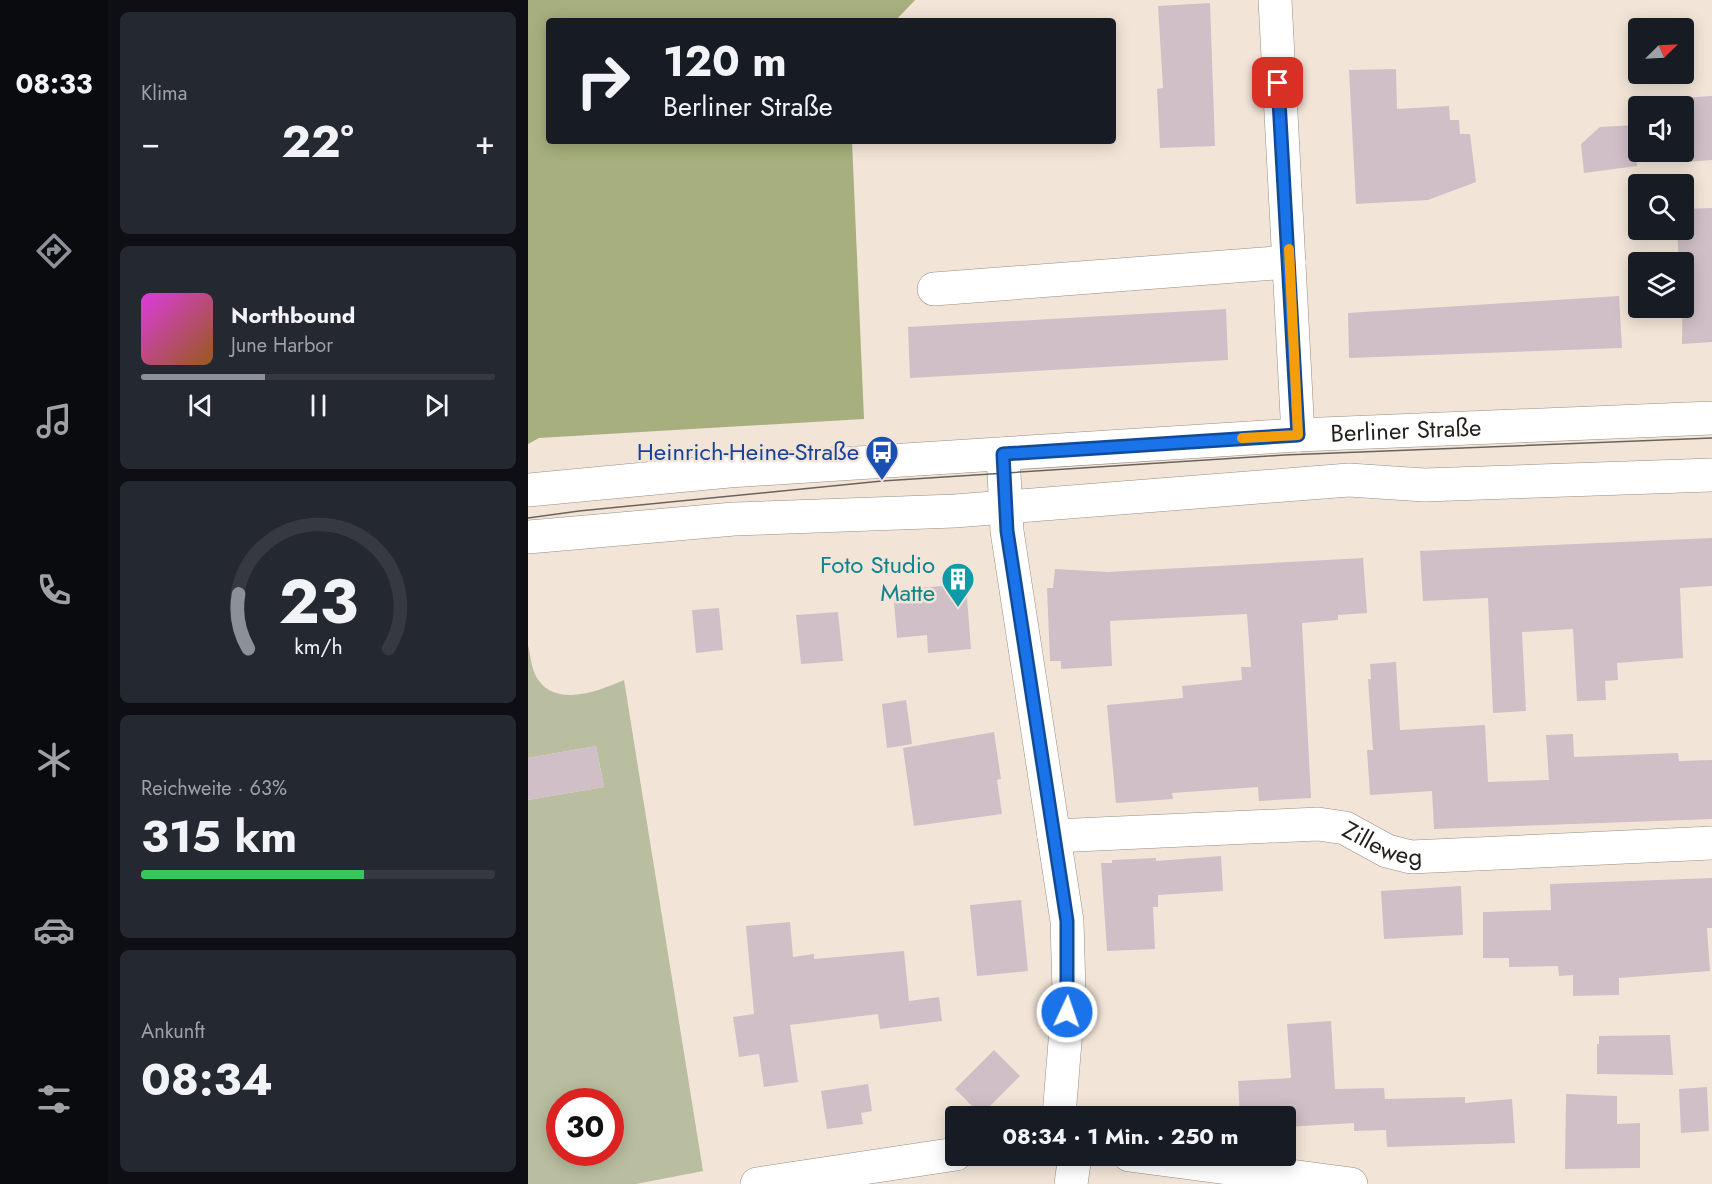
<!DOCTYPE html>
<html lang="de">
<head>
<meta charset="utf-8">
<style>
	body { margin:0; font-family:Jost,sans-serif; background:#242831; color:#f1f3f6; height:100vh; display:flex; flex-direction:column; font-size:22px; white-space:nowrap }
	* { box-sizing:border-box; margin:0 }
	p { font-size:20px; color:#9ea1a6 }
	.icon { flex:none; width:33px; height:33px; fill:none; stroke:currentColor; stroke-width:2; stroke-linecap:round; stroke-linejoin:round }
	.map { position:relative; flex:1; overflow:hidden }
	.panel { display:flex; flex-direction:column; gap:12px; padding:12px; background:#0d0f14; width:420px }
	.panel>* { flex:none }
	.banner { position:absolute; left:18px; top:18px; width:570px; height:126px; border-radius:6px; box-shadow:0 3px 15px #0003; background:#171b24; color:#f1f3f6; overflow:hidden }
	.needle { width:39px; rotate:66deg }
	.controls { position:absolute; left:1100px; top:18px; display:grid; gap:12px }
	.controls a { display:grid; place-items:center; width:66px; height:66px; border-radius:6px; background:#171b24; box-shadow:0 3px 15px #0003; font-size:30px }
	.speed { position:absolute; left:18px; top:1088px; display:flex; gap:12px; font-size:30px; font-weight:700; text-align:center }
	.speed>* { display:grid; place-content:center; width:78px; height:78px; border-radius:50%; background:#171b24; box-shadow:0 3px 15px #0003; line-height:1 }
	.speed .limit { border:9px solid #d22; background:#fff; color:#111 }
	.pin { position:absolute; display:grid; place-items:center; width:51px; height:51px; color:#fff; margin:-26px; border-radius:12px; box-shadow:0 3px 9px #0006 }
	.me { position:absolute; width:66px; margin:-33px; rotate:3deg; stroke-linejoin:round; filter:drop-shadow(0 0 4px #0008) }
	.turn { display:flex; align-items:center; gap:21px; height:126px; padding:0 18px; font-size:27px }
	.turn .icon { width:78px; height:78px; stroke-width:2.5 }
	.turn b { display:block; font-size:42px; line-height:51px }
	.big { font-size:45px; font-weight:700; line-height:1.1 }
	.panel .widget { flex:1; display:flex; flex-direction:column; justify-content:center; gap:9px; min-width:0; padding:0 21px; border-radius:9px; background:#242831 }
	.panel .dial { align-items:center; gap:0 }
	.dial svg { height:156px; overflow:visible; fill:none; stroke:#363941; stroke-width:7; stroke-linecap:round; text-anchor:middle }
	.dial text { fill:#f1f3f6; stroke:none }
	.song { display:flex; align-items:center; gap:18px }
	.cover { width:72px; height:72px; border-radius:9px; background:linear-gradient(135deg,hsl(300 70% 55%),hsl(30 70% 35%)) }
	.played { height:6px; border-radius:3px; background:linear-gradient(90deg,#8c9099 35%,#363941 35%) }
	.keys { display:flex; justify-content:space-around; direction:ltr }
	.heat { display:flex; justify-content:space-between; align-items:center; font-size:33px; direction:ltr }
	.charge { height:9px; border-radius:4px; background:linear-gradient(90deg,#34c759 63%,#363941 0) }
	.trip { position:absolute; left:417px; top:1106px; width:351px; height:60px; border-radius:6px; background:#171b24; box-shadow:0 3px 15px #0003; font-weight:700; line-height:60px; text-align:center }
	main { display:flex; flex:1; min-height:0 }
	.dock { display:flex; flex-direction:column; width:108px; justify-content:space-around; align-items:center; background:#090b0e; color:#9ea1a6 }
	.dock .icon { width:42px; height:42px }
	.dock .current { color:#8c9099 }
	.dock b { font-size:27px; color:#f1f3f6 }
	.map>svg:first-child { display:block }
	.green { fill:#b9bea0; fill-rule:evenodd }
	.forest { fill:#a6af7d }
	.building { fill:#d0bfc6 }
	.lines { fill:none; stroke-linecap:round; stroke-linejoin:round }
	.minor-casing { stroke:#988c81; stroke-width:34 }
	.minor { stroke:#fff; stroke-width:33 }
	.tram { stroke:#6a635b; stroke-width:1.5 }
	.route-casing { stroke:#114b97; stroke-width:15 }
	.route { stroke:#1a73e8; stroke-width:10 }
	.slow { stroke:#f59e0b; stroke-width:10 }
	.labels { text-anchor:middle; stroke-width:5; stroke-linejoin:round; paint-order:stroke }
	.street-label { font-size:24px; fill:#231f1a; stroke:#f2e5d8 }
	.transit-label { font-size:24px; fill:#164399; stroke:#f2e5d8; text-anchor:end }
	.culture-label { font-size:24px; fill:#0d838f; stroke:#f2e5d8; text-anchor:end }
</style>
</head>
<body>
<main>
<nav class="dock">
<b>08:33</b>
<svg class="icon current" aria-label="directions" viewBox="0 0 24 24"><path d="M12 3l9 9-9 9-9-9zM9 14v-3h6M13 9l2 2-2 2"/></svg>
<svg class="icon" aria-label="music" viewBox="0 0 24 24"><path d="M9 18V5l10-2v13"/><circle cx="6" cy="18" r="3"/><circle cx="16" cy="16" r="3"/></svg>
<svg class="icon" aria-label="phone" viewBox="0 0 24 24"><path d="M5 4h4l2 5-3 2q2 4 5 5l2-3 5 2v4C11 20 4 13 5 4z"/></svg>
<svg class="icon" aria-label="climate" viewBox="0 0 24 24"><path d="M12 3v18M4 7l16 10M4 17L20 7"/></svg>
<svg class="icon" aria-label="car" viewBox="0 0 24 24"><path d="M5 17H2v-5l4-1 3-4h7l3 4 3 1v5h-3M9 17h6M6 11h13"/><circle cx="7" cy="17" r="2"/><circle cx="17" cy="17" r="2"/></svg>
<svg class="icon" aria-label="filters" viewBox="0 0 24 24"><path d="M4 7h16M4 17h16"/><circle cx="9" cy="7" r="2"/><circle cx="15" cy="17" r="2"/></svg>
</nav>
<section class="panel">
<div class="widget"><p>Klima</p>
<div class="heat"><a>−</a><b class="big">22°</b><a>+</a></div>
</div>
<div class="widget">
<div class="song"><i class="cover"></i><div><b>Northbound</b><p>June Harbor</p></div></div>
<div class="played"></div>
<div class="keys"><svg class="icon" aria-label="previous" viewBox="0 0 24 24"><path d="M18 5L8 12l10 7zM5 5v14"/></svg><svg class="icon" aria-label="pause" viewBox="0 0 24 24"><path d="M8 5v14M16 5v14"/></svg><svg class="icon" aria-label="next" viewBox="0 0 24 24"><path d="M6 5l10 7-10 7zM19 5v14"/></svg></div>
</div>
<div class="widget dial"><svg viewBox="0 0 100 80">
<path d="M14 69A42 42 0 1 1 86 69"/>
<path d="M14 69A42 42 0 0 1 9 41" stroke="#8c9099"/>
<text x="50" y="56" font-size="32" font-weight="700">23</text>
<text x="50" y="72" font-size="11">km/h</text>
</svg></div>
<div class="widget"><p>Reichweite · 63%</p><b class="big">315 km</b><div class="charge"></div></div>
<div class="widget"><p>Ankunft</p><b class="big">08:34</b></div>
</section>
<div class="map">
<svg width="1184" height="1184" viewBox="0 0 1184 1184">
	<rect width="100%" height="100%" fill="#f2e5d8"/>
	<!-- green -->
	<path class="green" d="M0,645C2,653 3,664 6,672C22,710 69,692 96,680L175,1171L108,1184H0V800L76,787L68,746L0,758ZM32,1101H82V1152H32Z"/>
	<!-- forest -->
	<polygon class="forest" points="0,0 387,0 367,21 21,21 21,141 324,141 336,419 11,438 0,444"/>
	<!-- building -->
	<g class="building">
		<polygon points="682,3 687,146 632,148 629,89 635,88 630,6"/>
		<polygon points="868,69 869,109 921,106 922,120 931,120 932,134 942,134 948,182 900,200 828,204 821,70"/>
		<polygon points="1184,96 1184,160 1158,162 1153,98"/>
		<polygon points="1108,125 1109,166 1056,173 1053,144 1072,127"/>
		<polygon points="1184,208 1184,342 1154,344 1155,262 1151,262 1149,230 1155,230 1155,209"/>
		<polygon points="1091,296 1094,348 821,358 820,313"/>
		<polygon points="698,309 700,360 382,378 380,327"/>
		<polygon points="1184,538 1184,586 1152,588 1155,658 1089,663 1090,680 1077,681 1078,700 1049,701 1045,629 994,632 998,711 965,713 960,598 895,601 892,551"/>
		<polygon points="835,558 839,613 810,615 810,620 774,623 783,798 731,801 730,787 644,793 645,799 588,803 579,705 655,698 654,686 714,680 713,667 723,667 719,614 582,621 584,666 533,669 533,661 522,661 519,588 525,588 527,569 580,572"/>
		<polygon points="438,584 443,649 400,653 399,635 369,638 365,590"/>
		<polygon points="191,608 195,650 168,653 164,610"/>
		<polygon points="310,612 315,661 273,664 268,615"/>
		<polygon points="868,662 872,730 957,725 960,782 1021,780 1018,735 1045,734 1046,757 1150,753 1151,761 1184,760 1184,819 906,829 904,791 842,795 839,750 845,750 840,679 843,679 842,664"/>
		<polygon points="378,700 384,744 359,748 354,704"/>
		<polygon points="466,732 473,779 469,780 474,814 386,826 375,748"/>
		<polygon points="68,746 76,787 0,800 0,758"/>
		<polygon points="693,856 695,891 630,895 630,907 625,907 627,949 579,951 573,863 584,863 584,860 628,858 628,861"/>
		<polygon points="1184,878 1184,928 1179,928 1182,971 1091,978 1091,995 1045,996 1045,975 1031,976 1030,966 981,967 981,958 955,958 955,912 1023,910 1022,884"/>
		<polygon points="933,886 935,935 856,939 853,891"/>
		<polygon points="493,900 500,971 449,976 442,905"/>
		<polygon points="262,922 265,957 286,954 286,959 376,951 381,1001 411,997 414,1021 352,1029 350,1014 262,1025 270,1082 236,1087 231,1054 211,1057 205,1017 226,1014 218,926"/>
		<polygon points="803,1021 807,1089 856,1088 857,1099 937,1097 937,1103 984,1099 987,1143 859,1147 858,1130 826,1131 826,1123 758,1127 758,1116 712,1116 710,1081 763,1078 759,1024"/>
		<polygon points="1142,1035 1145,1075 1069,1074 1069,1044 1071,1044 1071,1036"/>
		<polygon points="466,1050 492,1076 453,1115 427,1089"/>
		<polygon points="340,1084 344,1111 333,1113 335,1124 299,1129 293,1091"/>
		<polygon points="1179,1087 1181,1131 1153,1133 1151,1089"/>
		<polygon points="1038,1094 1089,1096 1089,1124 1112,1123 1112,1168 1037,1169"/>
	</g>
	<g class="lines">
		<defs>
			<g id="minor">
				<polyline points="747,0 770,435"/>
				<polyline points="406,289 761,262"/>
				<polyline points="475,454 479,531 539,921 541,992 531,1116"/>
				<path id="s1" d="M0,490L201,471L770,435L1184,418"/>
				<polyline points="0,537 206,519 427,511 821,480 896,485 1184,475"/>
				<path id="s2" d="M526,836L790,824L817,828L859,851L883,857L1184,843"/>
				<polyline points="601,1155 823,1184"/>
				<polyline points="229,1184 428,1154"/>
				<polyline points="543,1184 547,1155"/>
			</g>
		</defs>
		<!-- minor casing -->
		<use href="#minor" class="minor-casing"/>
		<!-- minor -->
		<use href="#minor" class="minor"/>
		<!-- tram -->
		<polyline class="tram" points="0,518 51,511 354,481 756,455 1184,438"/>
	</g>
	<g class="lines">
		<defs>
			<polyline id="route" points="539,1012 539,921 479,531 475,454 770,435 750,83"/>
		</defs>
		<!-- route casing -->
		<use href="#route" class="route-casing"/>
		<!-- route -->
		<use href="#route" class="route"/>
		<!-- slow -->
		<polyline class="slow" points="714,438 770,435 761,249"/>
	</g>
	<!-- icons -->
	<defs>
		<symbol id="bus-pin" viewBox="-11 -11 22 30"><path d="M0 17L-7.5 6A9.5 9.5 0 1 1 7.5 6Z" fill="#1a4fb4" stroke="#f2e5d8"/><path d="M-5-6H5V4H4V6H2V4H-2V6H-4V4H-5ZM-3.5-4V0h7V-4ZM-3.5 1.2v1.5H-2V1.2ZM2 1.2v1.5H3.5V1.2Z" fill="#fff"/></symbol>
		<symbol id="building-pin" viewBox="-11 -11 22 30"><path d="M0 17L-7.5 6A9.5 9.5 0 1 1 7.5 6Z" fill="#0f9aa8" stroke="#f2e5d8"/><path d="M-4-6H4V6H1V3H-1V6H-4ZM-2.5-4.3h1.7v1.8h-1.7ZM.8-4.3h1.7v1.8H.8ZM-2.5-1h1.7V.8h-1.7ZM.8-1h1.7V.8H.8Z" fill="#fff"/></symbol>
	</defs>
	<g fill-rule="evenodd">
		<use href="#bus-pin" x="335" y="433" width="38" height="52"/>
		<use href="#building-pin" x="411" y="560" width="38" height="52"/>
	</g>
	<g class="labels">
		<!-- street labels -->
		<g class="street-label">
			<text dy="8" stroke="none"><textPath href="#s1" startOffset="880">Berliner Straße</textPath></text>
			<text dy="8" stroke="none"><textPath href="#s2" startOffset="333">Zilleweg</textPath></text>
		</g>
		<!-- transit labels -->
		<g class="transit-label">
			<text x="331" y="460">Heinrich-Heine-Straße</text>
		</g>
		<!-- culture labels -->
		<g class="culture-label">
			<text x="407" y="573">Foto Studio<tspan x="407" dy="28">Matte</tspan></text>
		</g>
	</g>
</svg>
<div class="controls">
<a><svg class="needle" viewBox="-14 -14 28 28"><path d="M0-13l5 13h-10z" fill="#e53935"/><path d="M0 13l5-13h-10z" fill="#9ea1a6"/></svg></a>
<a><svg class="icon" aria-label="sound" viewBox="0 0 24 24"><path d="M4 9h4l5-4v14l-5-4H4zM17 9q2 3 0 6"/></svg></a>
<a><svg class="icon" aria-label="search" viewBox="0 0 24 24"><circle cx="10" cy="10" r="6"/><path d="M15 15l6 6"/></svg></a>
<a><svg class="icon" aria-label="layers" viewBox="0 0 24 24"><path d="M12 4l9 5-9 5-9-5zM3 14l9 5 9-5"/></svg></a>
</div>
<div class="speed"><div class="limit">30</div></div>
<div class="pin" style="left:750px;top:83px;background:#d93025"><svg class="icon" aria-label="arrive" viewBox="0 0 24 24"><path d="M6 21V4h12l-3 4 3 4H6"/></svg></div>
<svg class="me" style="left:539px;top:1012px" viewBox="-20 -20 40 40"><circle r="17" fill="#1a73e8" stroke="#fff" stroke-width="3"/><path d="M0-11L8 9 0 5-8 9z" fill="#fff"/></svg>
<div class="trip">08:34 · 1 Min. · 250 m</div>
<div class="banner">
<div class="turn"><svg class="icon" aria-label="right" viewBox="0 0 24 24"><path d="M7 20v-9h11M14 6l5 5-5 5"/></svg><div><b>120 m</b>Berliner Straße</div></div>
</div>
</div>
</main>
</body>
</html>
